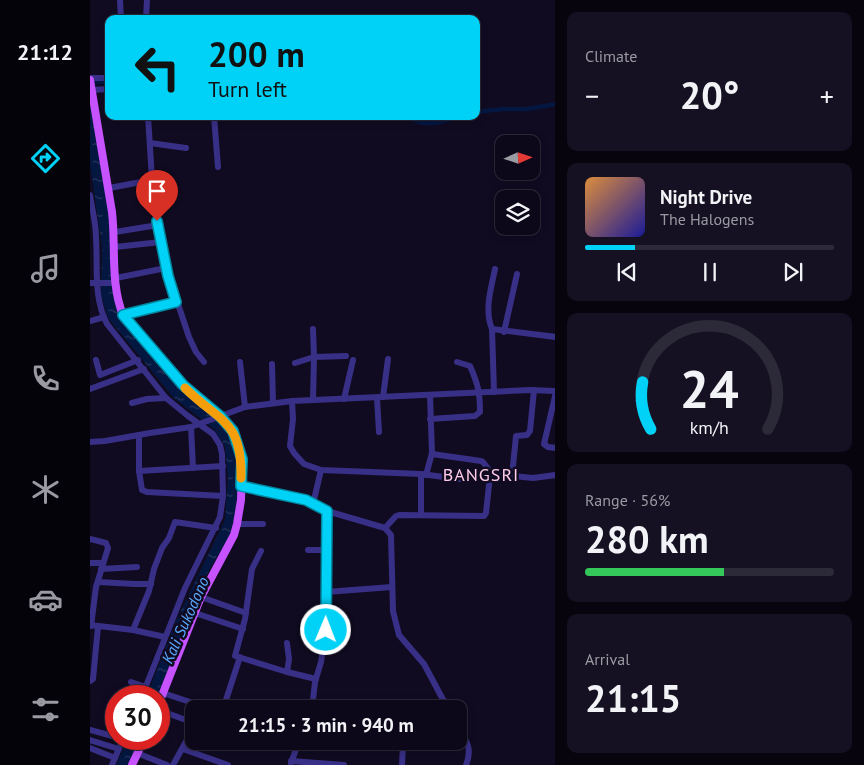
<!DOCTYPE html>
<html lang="en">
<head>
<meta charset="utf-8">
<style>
	body { margin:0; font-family:"PT Sans",sans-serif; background:#151122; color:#f1f3f6; height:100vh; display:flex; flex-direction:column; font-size:19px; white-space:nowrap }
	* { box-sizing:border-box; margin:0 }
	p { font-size:16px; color:#9a9aa2 }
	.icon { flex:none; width:28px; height:28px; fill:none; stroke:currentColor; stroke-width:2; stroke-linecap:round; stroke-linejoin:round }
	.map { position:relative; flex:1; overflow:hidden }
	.sheet { display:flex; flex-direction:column; gap:12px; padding:12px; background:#07040e; width:309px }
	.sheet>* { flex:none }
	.banner { position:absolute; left:15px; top:15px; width:375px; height:105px; border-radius:10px; box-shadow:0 2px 8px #0003,0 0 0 1px #2c2938; background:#00d1f6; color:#111; overflow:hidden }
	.needle { width:32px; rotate:87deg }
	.tools { position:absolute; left:405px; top:135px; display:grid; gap:10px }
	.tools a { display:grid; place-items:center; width:45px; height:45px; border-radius:10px; background:#0c0819; box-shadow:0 2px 8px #0003,0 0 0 1px #2c2938; font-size:25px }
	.speed { position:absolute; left:15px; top:685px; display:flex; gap:10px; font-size:25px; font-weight:700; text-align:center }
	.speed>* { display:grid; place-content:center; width:65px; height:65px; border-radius:50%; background:#0c0819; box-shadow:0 2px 8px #0003,0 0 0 1px #2c2938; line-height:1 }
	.speed .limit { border:8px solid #d22; background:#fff; color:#111 }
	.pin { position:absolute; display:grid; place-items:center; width:42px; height:42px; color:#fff; margin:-51px -21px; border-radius:50% 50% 50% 0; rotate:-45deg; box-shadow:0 0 5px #0007 }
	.pin .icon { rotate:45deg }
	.me { position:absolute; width:55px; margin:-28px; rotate:1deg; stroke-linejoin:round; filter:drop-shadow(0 0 4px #0008) }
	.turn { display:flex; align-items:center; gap:18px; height:105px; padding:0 20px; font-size:22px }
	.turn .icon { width:65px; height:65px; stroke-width:2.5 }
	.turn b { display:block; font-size:35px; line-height:42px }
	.big { font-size:38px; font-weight:700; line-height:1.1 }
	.sheet .card { flex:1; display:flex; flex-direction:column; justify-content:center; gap:8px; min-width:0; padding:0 18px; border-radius:10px; background:#151122 }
	.sheet .dial { align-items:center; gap:0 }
	.dial svg { height:130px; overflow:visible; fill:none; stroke:#2c2938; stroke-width:7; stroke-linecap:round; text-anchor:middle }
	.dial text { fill:#f1f3f6; stroke:none }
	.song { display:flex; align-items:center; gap:15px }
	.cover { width:60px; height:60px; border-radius:8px; background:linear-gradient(135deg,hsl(30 70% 55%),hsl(240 70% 35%)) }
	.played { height:5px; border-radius:2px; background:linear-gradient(90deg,#00d1f6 20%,#2c2938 20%) }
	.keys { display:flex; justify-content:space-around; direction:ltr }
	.heat { display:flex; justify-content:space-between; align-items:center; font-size:28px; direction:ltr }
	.charge { height:8px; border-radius:4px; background:linear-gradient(90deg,#34c759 56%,#2c2938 0) }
	.trip { position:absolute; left:95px; top:700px; width:282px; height:50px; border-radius:10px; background:#0c0819; box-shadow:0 2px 8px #0003,0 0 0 1px #2c2938; font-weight:700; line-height:50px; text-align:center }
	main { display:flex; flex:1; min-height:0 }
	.tabs { display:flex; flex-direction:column; width:90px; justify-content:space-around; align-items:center; background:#05030a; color:#9a9aa2 }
	.tabs .icon { width:35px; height:35px }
	.tabs .active { color:#00d1f6 }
	.tabs b { font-size:22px; color:#f1f3f6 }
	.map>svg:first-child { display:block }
	.water { fill:url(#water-ripples) }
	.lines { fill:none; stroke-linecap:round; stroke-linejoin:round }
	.canal { stroke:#041741; stroke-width:4.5 }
	.minor { stroke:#383086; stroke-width:6 }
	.major { stroke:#c752ff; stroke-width:8 }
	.route-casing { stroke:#0088a0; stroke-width:12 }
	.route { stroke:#00d1f6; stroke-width:9 }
	.slow { stroke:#f59e0b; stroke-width:9 }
	.labels { text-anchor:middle; stroke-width:5; stroke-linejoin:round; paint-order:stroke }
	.water-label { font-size:16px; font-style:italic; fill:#59aaff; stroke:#100b21 }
	.quarter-label { font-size:18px; letter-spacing:1px; fill:#ffcdea; stroke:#100b21 }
</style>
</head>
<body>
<main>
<nav class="tabs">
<b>21:12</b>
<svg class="icon active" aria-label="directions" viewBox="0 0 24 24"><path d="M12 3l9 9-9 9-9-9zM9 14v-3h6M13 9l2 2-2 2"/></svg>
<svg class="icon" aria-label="music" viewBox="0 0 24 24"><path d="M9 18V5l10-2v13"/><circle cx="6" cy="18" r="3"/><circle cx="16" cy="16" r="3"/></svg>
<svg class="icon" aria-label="phone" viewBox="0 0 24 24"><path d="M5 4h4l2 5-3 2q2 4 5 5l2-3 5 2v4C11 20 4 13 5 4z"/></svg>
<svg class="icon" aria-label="climate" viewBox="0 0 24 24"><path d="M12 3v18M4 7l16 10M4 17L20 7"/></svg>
<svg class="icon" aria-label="car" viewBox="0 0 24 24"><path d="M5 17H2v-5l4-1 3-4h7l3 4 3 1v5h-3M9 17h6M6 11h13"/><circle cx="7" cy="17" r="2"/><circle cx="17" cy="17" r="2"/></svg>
<svg class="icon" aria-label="filters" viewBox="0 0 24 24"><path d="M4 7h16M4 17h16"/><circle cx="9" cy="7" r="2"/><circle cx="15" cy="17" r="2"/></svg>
</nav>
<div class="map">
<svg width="466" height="765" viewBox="0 0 466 765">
	<defs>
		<pattern id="water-ripples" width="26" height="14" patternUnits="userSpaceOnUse" patternTransform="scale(1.25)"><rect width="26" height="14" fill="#041741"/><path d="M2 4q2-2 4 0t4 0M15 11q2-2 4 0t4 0" fill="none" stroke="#28375e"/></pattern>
	</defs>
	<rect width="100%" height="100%" fill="#100b21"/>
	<!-- water -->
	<g class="water">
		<polygon points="0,104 23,225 31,317 140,430 149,456 149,500 140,535 117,574 67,696 57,696 85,623 135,520 138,478 135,446 124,429 84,398 18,318 11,295 12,247 0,164"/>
		<polygon points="38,739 49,739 38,765 26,765"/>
	</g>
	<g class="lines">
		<!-- canal -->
		<g class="canal">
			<polyline points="0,83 19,81"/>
			<polyline points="386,112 412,109 437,109 466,104"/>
			<path d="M317,116C335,129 351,122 370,116"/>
		</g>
		<!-- minor -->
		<g class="minor">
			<polyline points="30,0 31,19"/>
			<polyline points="56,19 57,0"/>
			<polyline points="0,78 19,78"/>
			<polyline points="1,90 19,89"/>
			<polyline points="58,116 63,195 76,268 99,337 106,352 114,362"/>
			<polyline points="124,116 128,167"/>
			<polyline points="60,143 96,148"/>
			<polyline points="19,188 62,180"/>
			<path d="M0,195C2,209 6,223 6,237C8,267 3,297 17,324L76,398L98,416L123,434L130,445L132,454L133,496L130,517L95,588L52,696"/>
			<polyline points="25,232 68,225"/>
			<polyline points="25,247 71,242"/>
			<polyline points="26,278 76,268"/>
			<polyline points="0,283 25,283"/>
			<polyline points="33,315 87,302"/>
			<polyline points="0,321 14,317"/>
			<polyline points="223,329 224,357 223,400"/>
			<path d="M402,329C394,310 401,289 405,269"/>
			<polyline points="414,332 427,274"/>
			<polyline points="6,360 10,375 48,360"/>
			<polyline points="150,362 155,407"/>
			<polyline points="205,363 224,357 256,356"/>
			<polyline points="182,364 183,403"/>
			<polyline points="0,389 54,369"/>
			<polyline points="404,392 402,329 466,337"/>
			<polyline points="466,392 454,444 458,447 466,448"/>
			<polyline points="293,397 298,359"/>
			<polyline points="287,398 289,432"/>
			<polyline points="254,399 263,360"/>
			<polyline points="202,401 203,419 200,446 204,453 214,464 231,470 331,474 377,480"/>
			<polyline points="42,403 57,399 76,398"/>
			<path d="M340,419L385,416L390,412C390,393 388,384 380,366L367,362"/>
			<polyline points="101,427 103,468"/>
			<polyline points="49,435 49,471 52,490 57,492 133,496"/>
			<polyline points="0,442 15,441 60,433 101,427 155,407 202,401 440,390 466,391"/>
			<polyline points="342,454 391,461 393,462 402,474"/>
			<polyline points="49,471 133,466"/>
			<polyline points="331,474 331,515"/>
			<polyline points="336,475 342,453 340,395"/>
			<polyline points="422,476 426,436 437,435 440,431 444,390"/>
			<polyline points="151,486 216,500 237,511 295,528 301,535 303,611 309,635 334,664 358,709"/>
			<polyline points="223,504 231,470"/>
			<polyline points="147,524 173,524"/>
			<polyline points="295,528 306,516 309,515 394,516 396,513 400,476 402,474 443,478 466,475"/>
			<polyline points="0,539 16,543 18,548 6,587 1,626"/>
			<polyline points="218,550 236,550"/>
			<polyline points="171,551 162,569 155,619 145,656 197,672 226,679"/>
			<polyline points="0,563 13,563"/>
			<polyline points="11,569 47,567"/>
			<polyline points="8,582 45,584 61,584"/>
			<polyline points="236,592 302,587"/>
			<polyline points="111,597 156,613"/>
			<polyline points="105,613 153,629"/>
			<polyline points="0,625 43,630 75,637"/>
			<polyline points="43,630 59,591 64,569 72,548 79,538 85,522 126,528"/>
			<polyline points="197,672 199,659 197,643"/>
			<polyline points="0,681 3,679 8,627"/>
			<polyline points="41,682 56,687"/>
			<polyline points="73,693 106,704"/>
			<polyline points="222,706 233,709"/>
			<polyline points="133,709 150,657"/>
			<polyline points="222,709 225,682 231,662 236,630 237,511"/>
			<polyline points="308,709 355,701"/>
			<polyline points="69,710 104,723"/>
			<polyline points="0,730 26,737"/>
			<path d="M369,730C378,742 382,750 376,765"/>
			<polyline points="0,740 29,749"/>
			<polyline points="0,748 25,758"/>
			<polyline points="93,749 138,765"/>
			<polyline points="47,753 77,765"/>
			<polyline points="201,761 254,765"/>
			<polyline points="201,763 209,741"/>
			<polyline points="22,765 33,739"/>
			<polyline points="83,765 104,727"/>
			<polyline points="312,765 313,744"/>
		</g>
		<!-- major -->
		<g class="major">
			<path d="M0,80L22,212C26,246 20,283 33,315L93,385L130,416L140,427L147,441L152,459L151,500L147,524L144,535L111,597L69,703"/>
			<polyline points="42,765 54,739"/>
		</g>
	</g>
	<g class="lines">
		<defs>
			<polyline id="route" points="67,221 78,276 86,302 33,315 93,385 130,416 143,431 152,459 151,486 216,500 237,511 236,630"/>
		</defs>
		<!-- route casing -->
		<use href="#route" class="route-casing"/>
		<!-- route -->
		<use href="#route" class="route"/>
		<!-- slow -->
		<path class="slow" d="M95,388C130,423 152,419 151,478"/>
	</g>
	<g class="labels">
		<!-- water labels -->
		<g class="water-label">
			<text transform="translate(95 620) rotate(-66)" y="6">Kali Sukodono</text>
		</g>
		<!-- quarter labels -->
		<g class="quarter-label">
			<text x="391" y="481">BANGSRI</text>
		</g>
	</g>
</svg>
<div class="tools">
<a><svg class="needle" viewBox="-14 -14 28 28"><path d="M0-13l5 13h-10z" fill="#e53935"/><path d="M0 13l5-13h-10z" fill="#9a9aa2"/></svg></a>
<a><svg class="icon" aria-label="layers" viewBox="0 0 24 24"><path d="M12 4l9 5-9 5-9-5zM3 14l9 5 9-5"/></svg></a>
</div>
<div class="speed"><div class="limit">30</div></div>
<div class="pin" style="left:67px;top:221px;background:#d93025"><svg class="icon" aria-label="arrive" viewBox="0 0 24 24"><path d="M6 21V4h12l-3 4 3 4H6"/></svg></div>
<svg class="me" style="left:236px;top:630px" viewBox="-20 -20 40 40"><circle r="17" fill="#00d1f6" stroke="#fff" stroke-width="3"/><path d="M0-11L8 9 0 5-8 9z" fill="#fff"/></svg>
<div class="trip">21:15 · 3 min · 940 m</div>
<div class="banner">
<div class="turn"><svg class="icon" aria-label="left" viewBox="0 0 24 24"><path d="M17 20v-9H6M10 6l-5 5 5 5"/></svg><div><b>200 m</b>Turn left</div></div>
</div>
</div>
<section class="sheet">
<div class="card"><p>Climate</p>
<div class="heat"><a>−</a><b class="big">20°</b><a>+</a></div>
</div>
<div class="card">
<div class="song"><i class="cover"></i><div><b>Night Drive</b><p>The Halogens</p></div></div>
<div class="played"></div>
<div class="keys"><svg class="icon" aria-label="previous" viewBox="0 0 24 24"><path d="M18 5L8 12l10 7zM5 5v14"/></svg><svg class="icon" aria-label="pause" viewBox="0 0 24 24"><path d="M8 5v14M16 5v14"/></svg><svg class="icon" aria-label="next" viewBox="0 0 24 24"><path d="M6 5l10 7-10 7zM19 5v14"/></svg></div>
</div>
<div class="card dial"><svg viewBox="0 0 100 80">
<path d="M14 69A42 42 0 1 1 86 69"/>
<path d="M14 69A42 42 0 0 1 9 40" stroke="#00d1f6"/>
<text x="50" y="56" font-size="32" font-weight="700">24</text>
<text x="50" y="72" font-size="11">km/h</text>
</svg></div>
<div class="card"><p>Range · 56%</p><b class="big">280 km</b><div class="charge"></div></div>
<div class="card"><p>Arrival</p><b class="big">21:15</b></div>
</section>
</main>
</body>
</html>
